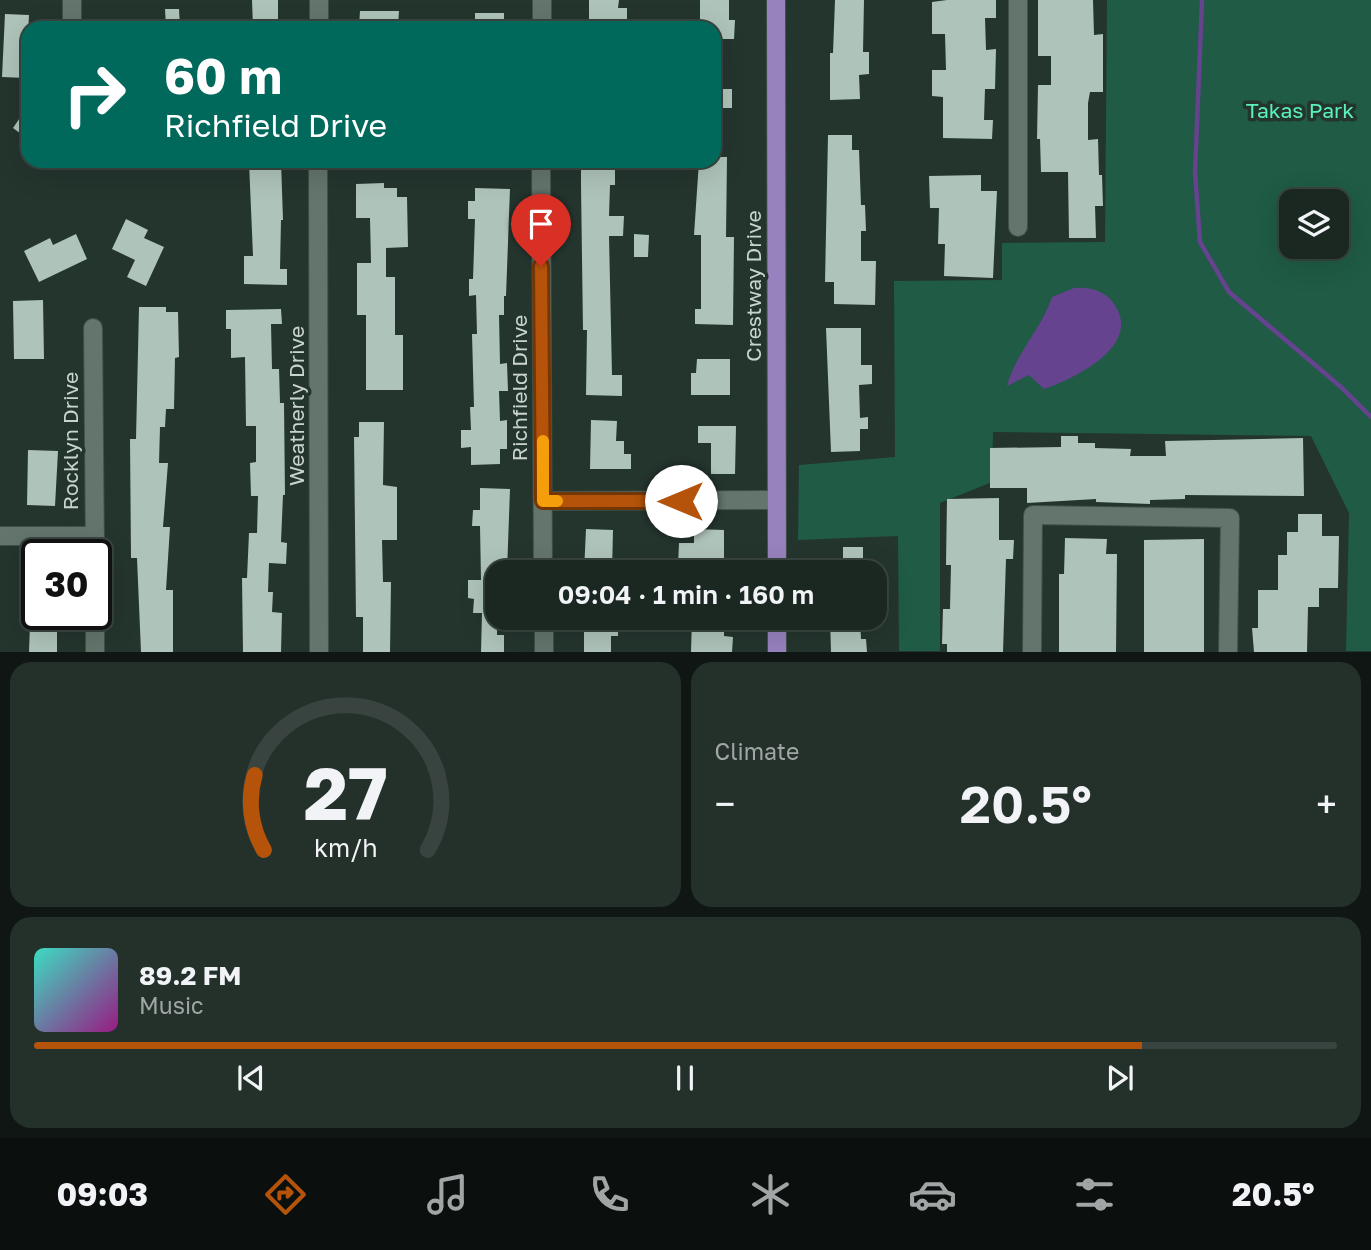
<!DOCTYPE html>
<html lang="en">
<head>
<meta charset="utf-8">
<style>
	body { margin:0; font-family:"Golos Text",sans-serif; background:#24302a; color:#f1f3f6; height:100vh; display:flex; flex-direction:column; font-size:26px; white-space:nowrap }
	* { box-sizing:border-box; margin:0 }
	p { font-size:23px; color:#a0a6a5 }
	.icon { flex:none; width:38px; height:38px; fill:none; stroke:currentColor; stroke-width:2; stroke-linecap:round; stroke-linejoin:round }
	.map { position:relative; height:652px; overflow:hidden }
	.drawer { display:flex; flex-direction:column; gap:10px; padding:10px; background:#0f1613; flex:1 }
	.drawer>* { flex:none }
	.top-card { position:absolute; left:21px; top:21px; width:700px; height:147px; border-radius:21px; box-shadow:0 7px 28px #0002,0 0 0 2px #394440; background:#00695c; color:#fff; overflow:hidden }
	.controls { position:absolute; left:1279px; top:189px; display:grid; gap:14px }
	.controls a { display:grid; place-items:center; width:70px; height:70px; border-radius:14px; background:#1b2822; box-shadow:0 7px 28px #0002,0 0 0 2px #394440; font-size:35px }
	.speed { position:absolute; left:21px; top:539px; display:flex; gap:14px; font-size:35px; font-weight:700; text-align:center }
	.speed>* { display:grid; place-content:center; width:91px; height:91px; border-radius:50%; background:#1b2822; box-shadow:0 7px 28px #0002,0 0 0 2px #394440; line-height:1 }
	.speed .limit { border:4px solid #111; border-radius:10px; background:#fff; color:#111 }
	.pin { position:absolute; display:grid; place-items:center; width:60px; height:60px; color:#fff; margin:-72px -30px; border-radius:50% 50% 50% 0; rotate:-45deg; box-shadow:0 0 7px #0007 }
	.pin .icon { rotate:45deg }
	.me { position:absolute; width:77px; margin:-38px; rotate:270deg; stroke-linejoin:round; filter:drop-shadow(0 0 5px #0008) }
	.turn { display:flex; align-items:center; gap:24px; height:147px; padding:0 28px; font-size:32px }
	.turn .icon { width:91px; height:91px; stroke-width:2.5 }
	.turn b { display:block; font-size:49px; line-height:60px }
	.big { font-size:52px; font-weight:600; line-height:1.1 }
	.drawer .widget { flex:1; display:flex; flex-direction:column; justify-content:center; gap:10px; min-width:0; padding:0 24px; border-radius:21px; background:#24302a }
	.drawer .dial { align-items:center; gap:0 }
	.dial svg { height:182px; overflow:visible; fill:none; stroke:#394440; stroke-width:7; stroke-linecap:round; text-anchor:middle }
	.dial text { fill:#f1f3f6; stroke:none }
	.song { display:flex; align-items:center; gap:21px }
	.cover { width:84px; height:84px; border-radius:10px; background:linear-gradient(135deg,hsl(170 70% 55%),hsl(310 70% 35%)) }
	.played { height:7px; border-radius:4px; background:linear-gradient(90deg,#b45309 85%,#394440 85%) }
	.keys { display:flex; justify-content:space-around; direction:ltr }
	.heat { display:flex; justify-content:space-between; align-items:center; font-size:38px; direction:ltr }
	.drawer .tiles { flex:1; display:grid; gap:10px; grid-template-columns:1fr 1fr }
	.widget:last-child { grid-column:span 2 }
	.trip { position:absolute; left:485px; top:560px; width:402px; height:70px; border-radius:21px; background:#1b2822; box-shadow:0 7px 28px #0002,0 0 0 2px #394440; font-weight:600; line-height:70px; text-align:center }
	.tabs { display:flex; height:112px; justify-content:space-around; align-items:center; background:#0b100e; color:#a0a6a5 }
	.tabs .icon { width:49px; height:49px }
	.tabs .selected { color:#b45309 }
	.tabs b { font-size:32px; color:#f1f3f6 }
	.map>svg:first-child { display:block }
	.green { fill:#1f5b45; fill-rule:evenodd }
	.water { fill:#66438e }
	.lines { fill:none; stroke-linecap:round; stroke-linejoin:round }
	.stream { stroke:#66438e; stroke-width:4.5 }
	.building { fill:#aec3b9 }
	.minor-casing { stroke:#41504a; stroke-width:20 }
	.major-casing { stroke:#41504a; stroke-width:20 }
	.minor { stroke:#63756c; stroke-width:18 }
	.major { stroke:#9782be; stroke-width:18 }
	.route-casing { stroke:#753606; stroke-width:18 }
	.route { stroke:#b45309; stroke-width:12 }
	.slow { stroke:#f59e0b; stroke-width:12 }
	.labels { text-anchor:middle; stroke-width:7; stroke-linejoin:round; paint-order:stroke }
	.park-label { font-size:21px; fill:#5af2ba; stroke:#24352e }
	.street-label { font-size:21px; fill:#cad4cf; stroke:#24352e }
</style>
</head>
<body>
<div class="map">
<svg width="1371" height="652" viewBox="0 0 1371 652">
	<rect width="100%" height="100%" fill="#24352e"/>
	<!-- green -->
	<path class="green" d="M1107,0H1371V651H1346L1349,513L1311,436L993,432L992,482L940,503V651H899L898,536L798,540L799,465L895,457L894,281L1002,280V243L1105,242ZM1292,201H1337V247H1292Z"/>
	<!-- water -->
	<path class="water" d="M1074,288C1091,287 1107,291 1116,307C1140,347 1074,379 1044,389L1029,375L1007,386C1015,354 1041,330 1052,297Z"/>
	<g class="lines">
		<!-- stream -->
		<polyline class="stream" points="1202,0 1195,172 1200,242 1229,292 1341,387 1371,417"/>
	</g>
	<!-- building -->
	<g class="building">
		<polygon points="252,0 278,0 278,28 253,28"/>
		<polygon points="589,0 619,0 618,8 627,8 627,28 589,28"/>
		<polygon points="700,0 729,0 729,20 735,20 734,39 714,39 714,28 700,28"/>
		<polygon points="835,0 864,0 863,52 869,52 869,74 859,75 860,99 830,100 830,53 833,53"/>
		<polygon points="947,0 996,0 996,18 985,18 986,50 996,49 995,89 985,89 984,120 993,120 992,139 943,138 943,97 932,96 932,70 946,70 945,34 932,34 932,2"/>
		<polygon points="1038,0 1093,0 1094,35 1103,34 1103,92 1090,92 1088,103 1088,140 1098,139 1099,175 1102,175 1103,206 1095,206 1096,238 1069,238 1068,172 1041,172 1040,139 1037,139 1038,85 1051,85 1051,56 1038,56"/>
		<polygon points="165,9 179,9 180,28 166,28"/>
		<polygon points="360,11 399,11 398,28 359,28"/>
		<rect x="475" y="13" width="29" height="15"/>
		<polygon points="5,14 29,15 26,78 2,77"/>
		<rect x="714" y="89" width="18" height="19"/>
		<polygon points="28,106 28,139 13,128"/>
		<polygon points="828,135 852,135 852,150 859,150 861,205 865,205 866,231 861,231 861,261 876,261 875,305 834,304 834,282 825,282"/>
		<polygon points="714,157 727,157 726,237 734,237 733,325 695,324 695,309 701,309 701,235 694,235 699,161 714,161"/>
		<polygon points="281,161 283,220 281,220 280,269 287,269 287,285 244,284 244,256 253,256 249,162"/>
		<polygon points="589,161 615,161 615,185 610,185 609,216 624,216 623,236 609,236 612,375 622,375 622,396 586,395 587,330 583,330 581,185 581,164 589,164"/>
		<polygon points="981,175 981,191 997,191 993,278 944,276 945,244 938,244 939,208 930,208 929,176"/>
		<polygon points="384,183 384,188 397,188 397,197 407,197 408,247 386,248 386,277 395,277 395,335 403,335 403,390 366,390 366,315 357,315 357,263 371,263 370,218 356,218 356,184"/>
		<polygon points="475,188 510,189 506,296 504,296 504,315 499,315 500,364 507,363 508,391 499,391 500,421 507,420 507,449 500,449 500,464 471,465 471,447 461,448 461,430 471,430 470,407 474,407 472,334 477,334 476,295 469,296 469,279 473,279 475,219 468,219 468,201 475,201"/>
		<polygon points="126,219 148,230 144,238 164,247 146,286 127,277 135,260 112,249"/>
		<polygon points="76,234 87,259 39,282 24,251 50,238 53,245"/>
		<polygon points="634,234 649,235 648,257 634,257"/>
		<polygon points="43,300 44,359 14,359 13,301"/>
		<polygon points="139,307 166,307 166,312 178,312 179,357 175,358 174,409 166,409 165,427 160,427 159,463 168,463 163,527 170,527 166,590 173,590 173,652 141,652 137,558 131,558 130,439 136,439"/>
		<polygon points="281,309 282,324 271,324 272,369 279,369 280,403 284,403 285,495 283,495 281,542 287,543 286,564 269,563 268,592 273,592 272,612 282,613 281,652 243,652 242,578 247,578 249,533 257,533 258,496 251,496 250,463 256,462 256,426 246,426 245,357 231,358 231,329 226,329 226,310"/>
		<polygon points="826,328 861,328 861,365 872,365 872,384 859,385 860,418 868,417 868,429 860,429 860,451 831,452"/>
		<polygon points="697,359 730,359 730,395 691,395 691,373 696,373"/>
		<polygon points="591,420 617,421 616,441 624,441 624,454 631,454 631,469 590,469"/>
		<polygon points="359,422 384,422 383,485 397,487 397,540 382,540 383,582 391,582 390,652 363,652 363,617 356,617 354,437 359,437"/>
		<polygon points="698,426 736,426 735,474 711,474 711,443 698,443"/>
		<polygon points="1061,436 1078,436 1078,443 1095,443 1095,448 1131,449 1130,456 1166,456 1165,441 1303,438 1304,496 1185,495 1185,499 1150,500 1150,504 1096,502 1096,499 1027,503 1027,488 990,488 990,448 1061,447"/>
		<polygon points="28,450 58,451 55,506 27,505"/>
		<polygon points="480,488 510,489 507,572 497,572 497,635 504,635 504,652 481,652 482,613 473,613 474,599 468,598 468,580 481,580 480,526 472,526 473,510 480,510"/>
		<polygon points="999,498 999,540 1014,540 1013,559 1006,559 1003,652 947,652 947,644 942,644 943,609 950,609 951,565 946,565 947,499"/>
		<polygon points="1298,514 1322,514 1322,536 1339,536 1338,588 1319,588 1319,607 1308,607 1307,652 1254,652 1252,628 1258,628 1258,590 1278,590 1278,555 1287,555 1287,532 1298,532"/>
		<polygon points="586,529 613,530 612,572 584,572"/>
		<polygon points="694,529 724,530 724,572 694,572 694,567 678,567 679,543 694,543"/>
		<polygon points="1065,538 1107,539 1106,554 1117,554 1116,652 1059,652 1059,574 1064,574"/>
		<polygon points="1204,539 1204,652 1144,652 1144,540"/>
		<rect x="843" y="547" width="20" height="25"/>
		<polygon points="584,618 611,618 611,621 618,621 618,636 611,636 611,652 584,652"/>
		<polygon points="692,618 724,618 724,636 733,637 732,652 691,652"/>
		<polygon points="830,618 860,618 861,639 866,639 867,652 831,652"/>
		<polygon points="30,624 57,624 57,652 29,652"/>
	</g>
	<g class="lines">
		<defs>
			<g id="minor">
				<polyline points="1018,0 1018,227"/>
				<polyline points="72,28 72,0"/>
				<polyline points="319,28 319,0"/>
				<polyline points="542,28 542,0"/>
				<polyline points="318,161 319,652"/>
				<polyline points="541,161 543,572"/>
				<polyline points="93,328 95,555"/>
				<polyline points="543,501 776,500"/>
				<polyline points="0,536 95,536"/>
				<polyline points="544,618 544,652"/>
				<polyline points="95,652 95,614"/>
				<polyline points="1032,652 1033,515 1230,518 1228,652"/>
			</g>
			<g id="major">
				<polyline points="776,0 777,572"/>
				<polyline points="777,618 777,652"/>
			</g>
		</defs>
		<!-- minor casing -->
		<use href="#minor" class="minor-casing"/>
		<!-- major casing -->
		<use href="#major" class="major-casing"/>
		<!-- minor -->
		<use href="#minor" class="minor"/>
		<!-- major -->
		<use href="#major" class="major"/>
	</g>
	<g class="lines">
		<defs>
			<polyline id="route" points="541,266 543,501 681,501"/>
		</defs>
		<!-- route casing -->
		<use href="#route" class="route-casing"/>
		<!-- route -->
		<use href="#route" class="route"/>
		<!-- slow -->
		<polyline class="slow" points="543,441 543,501 557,501"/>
	</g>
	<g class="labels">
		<!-- park labels -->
		<g class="park-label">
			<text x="1300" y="118">Takas Park</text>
		</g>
		<!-- street labels -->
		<g class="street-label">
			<text transform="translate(754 286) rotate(-90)" y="7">Crestway Drive</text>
			<text transform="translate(520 388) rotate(-90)" y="7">Richfield Drive</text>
			<text transform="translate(297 406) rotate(-90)" y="7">Weatherly Drive</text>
			<text transform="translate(71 441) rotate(-90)" y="7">Rocklyn Drive</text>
		</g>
	</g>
</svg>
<div class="controls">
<a><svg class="icon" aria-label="layers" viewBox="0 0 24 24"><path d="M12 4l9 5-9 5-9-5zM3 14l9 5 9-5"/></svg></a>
</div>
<div class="speed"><div class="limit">30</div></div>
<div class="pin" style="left:541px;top:266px;background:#d93025"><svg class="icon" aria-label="arrive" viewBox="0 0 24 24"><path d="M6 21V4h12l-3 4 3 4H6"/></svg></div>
<svg class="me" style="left:681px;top:501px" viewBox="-20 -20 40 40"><circle r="19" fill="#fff"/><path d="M0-13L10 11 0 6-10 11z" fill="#b45309"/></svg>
<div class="trip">09:04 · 1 min · 160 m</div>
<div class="top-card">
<div class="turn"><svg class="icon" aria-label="right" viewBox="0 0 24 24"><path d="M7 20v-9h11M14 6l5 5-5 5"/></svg><div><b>60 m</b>Richfield Drive</div></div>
</div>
</div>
<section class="drawer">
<div class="tiles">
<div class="widget dial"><svg viewBox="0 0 100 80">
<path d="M14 69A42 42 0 1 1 86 69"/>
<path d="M14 69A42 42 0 0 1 10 36" stroke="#b45309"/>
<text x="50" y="56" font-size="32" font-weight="700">27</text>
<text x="50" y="72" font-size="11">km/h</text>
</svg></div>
<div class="widget"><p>Climate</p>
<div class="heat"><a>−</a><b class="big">20.5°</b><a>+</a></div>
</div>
<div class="widget">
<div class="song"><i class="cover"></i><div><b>89.2 FM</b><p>Music</p></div></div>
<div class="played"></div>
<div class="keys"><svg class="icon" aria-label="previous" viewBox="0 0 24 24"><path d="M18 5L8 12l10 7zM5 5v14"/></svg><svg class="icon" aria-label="pause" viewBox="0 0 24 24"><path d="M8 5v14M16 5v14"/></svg><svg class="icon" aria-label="next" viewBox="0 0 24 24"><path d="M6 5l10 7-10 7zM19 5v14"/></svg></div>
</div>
</div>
</section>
<nav class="tabs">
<b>09:03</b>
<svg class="icon selected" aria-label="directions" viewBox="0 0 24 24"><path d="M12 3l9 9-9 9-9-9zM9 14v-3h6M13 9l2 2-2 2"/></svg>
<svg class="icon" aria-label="music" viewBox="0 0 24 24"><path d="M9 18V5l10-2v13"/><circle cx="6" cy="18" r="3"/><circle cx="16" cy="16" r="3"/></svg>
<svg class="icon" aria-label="phone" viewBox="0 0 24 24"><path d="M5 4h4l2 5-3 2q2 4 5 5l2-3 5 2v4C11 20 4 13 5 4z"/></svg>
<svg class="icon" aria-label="climate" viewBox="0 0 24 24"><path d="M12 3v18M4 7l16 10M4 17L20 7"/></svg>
<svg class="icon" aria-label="car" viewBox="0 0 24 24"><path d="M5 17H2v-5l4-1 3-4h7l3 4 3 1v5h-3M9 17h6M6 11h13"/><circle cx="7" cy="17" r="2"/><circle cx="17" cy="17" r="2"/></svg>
<svg class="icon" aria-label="filters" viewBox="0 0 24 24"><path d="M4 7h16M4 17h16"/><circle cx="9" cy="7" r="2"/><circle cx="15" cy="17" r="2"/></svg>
<b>20.5°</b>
</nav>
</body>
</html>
